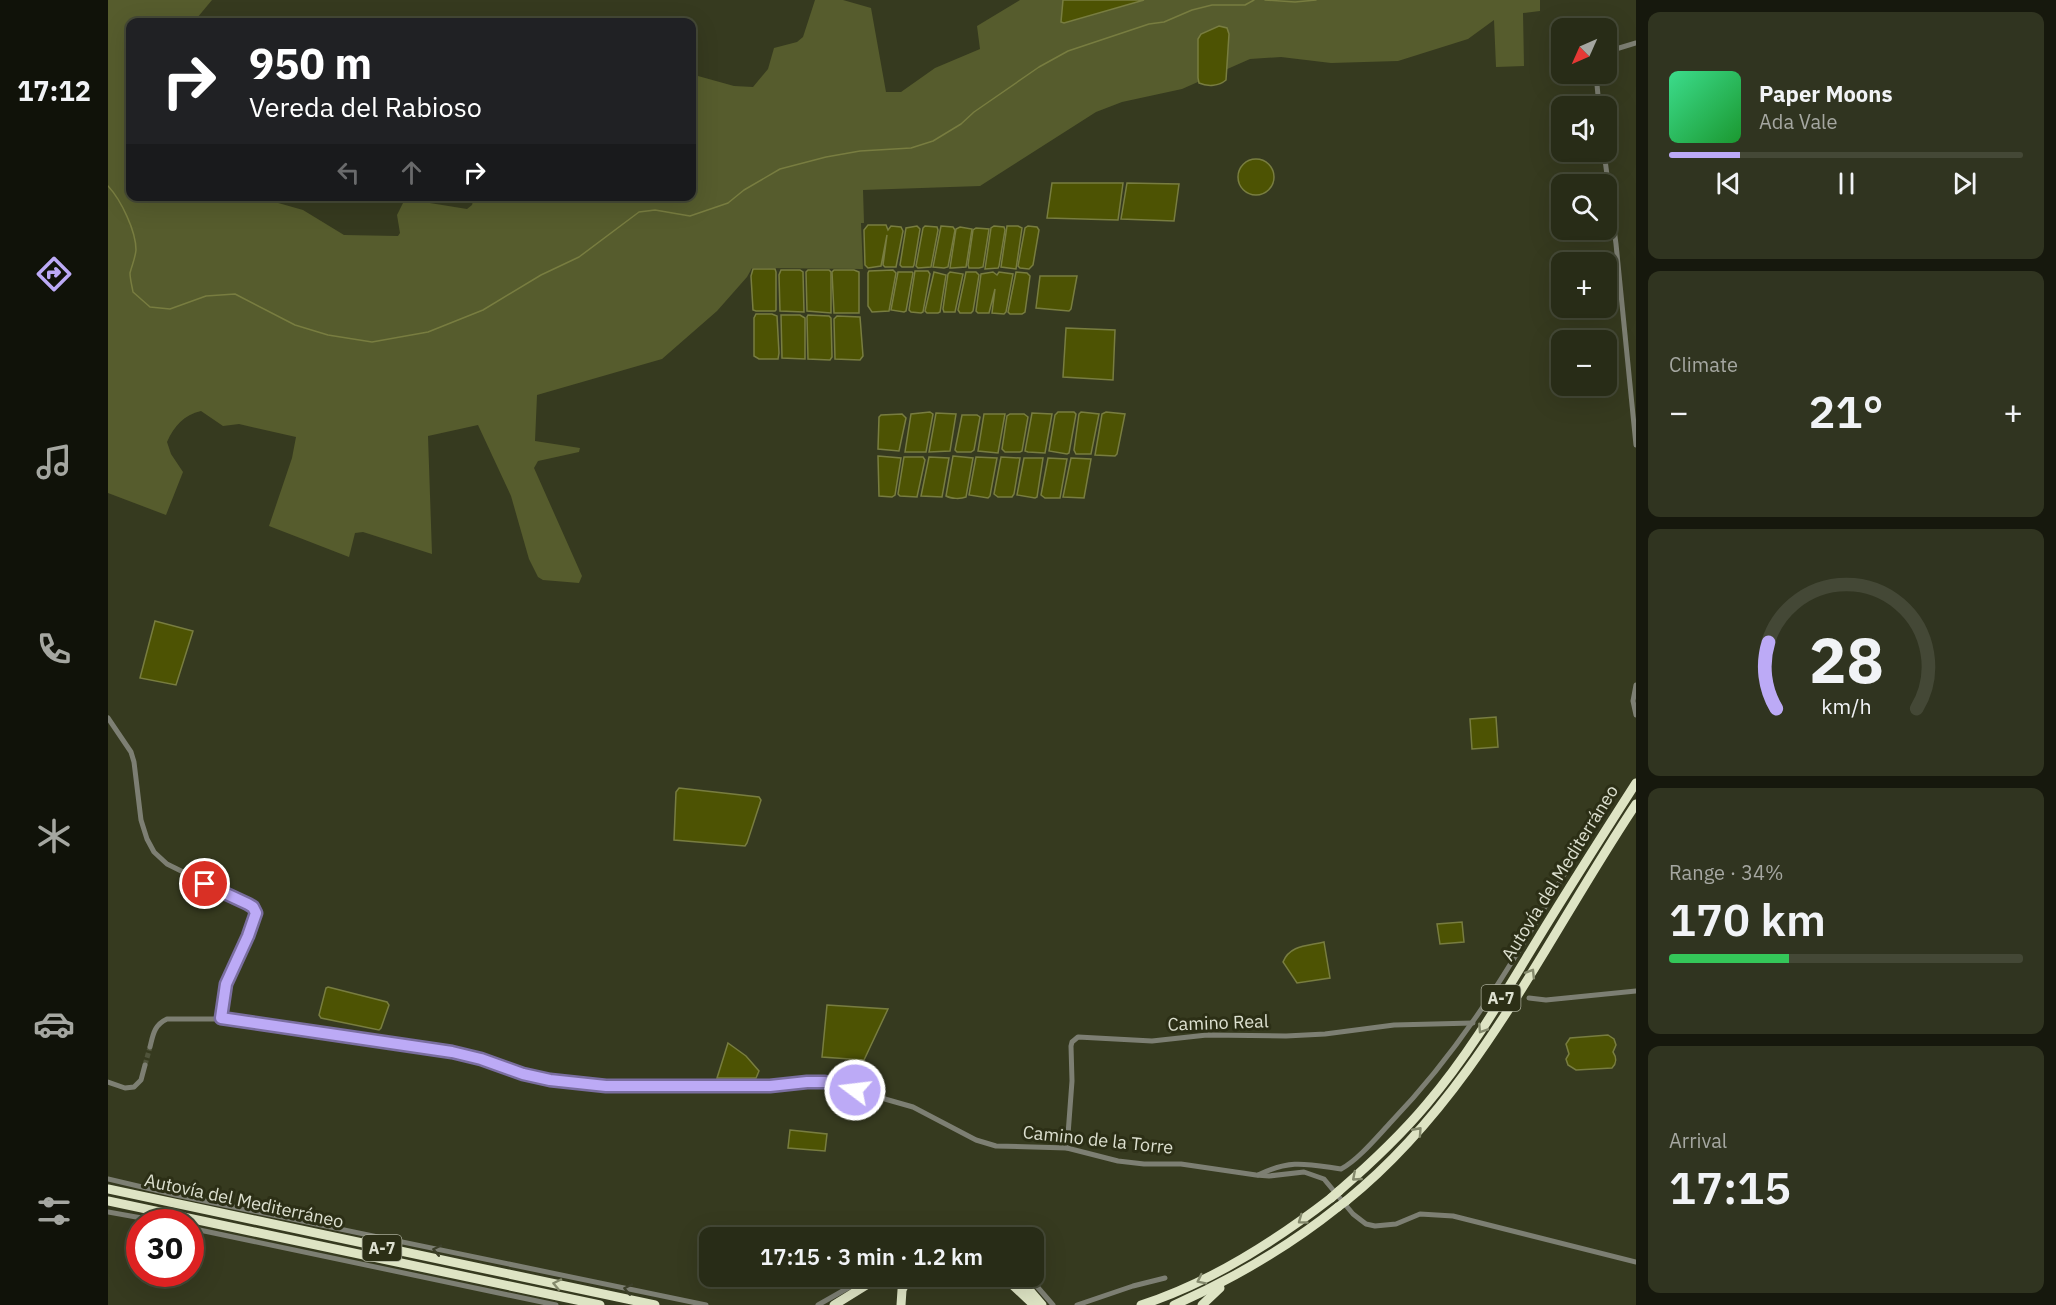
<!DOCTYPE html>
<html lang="en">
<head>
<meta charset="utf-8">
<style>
	body { margin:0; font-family:"IBM Plex Sans",sans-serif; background:#303420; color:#f1f3f6; height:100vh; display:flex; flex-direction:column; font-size:22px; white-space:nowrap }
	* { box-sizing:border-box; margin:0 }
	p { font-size:20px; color:#a5a7a1 }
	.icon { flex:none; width:33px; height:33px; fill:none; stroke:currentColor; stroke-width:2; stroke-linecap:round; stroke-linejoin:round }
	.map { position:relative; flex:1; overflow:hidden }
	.drawer { display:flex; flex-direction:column; gap:12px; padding:12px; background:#16180d; width:420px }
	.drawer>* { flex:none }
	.banner { position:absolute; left:18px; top:18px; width:570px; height:183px; border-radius:12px; box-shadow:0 6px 24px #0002,0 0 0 2px #444836; background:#202124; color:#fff; overflow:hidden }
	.needle { width:39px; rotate:225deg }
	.tools { position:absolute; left:1443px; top:18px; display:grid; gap:12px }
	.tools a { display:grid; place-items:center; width:66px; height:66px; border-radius:12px; background:#282c17; box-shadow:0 6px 24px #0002,0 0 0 2px #444836; font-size:30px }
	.speed { position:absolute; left:18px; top:1209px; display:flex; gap:12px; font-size:30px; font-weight:700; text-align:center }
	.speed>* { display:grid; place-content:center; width:78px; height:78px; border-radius:50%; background:#282c17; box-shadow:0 6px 24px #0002,0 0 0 2px #444836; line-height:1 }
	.speed .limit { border:9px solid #d22; background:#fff; color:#111 }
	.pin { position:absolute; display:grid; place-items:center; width:51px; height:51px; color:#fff; margin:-26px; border:3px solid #fff; border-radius:50%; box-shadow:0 2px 6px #0007 }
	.me { position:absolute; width:66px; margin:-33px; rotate:285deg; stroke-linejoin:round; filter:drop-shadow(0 0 4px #0008) }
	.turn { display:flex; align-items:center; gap:21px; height:126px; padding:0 24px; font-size:27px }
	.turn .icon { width:78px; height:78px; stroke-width:2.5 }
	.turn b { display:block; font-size:42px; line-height:51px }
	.lanes { display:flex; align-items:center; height:57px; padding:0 24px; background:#0003; justify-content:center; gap:30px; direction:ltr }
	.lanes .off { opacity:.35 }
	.big { font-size:45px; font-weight:600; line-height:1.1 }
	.drawer .card { flex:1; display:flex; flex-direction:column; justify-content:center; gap:9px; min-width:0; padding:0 21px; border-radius:12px; background:#303420 }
	.drawer .dial { align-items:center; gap:0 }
	.dial svg { height:156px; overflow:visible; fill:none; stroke:#444836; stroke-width:7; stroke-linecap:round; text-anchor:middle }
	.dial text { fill:#f1f3f6; stroke:none }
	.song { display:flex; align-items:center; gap:18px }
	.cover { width:72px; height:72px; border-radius:9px; background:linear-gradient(135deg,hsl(150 70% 55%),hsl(130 70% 35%)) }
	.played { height:6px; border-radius:3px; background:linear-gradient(90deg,#bcaaf6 20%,#444836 20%) }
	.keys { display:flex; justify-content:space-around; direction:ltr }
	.heat { display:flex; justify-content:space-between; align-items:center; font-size:33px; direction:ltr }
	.charge { height:9px; border-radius:4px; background:linear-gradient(90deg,#34c759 34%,#444836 0) }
	.trip { position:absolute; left:591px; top:1227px; width:345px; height:60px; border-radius:12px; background:#282c17; box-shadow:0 6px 24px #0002,0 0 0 2px #444836; font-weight:600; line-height:60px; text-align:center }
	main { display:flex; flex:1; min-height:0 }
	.dock { display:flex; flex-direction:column; width:108px; justify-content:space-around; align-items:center; background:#101209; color:#a5a7a1 }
	.dock .icon { width:42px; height:42px }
	.dock .selected { color:#bcaaf6 }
	.dock b { font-size:27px; color:#f1f3f6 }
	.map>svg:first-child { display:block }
	.green { fill:#565c2d }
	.water { fill:#4d5303; stroke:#787d40; stroke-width:1.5 }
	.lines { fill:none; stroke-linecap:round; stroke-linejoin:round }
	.stream { stroke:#787d40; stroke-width:1.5 }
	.minor-tunnel { stroke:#4f533a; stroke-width:5; stroke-dasharray:5 2.5; stroke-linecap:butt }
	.minor { stroke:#7d7f73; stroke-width:5 }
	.motorway { stroke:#dee4c4; stroke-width:9 }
	.motorway-bridge { stroke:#dee4c4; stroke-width:9 }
	.oneway { stroke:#858a6d }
	.oneway2 { stroke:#3c3f29 }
	.route-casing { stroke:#7a6ea0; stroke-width:15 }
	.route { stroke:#bcaaf6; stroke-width:10 }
	.labels { text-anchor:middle; stroke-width:6; stroke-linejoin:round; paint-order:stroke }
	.shield { fill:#2c2f16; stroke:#a8ab98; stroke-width:1.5 }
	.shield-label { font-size:16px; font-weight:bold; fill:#dde0d0 }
	.street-label { font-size:18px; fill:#dde0d0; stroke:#2c2f16 }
</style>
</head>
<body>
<main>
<nav class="dock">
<b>17:12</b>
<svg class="icon selected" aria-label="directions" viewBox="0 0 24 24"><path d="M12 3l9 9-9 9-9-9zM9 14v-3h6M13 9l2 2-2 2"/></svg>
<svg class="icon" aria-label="music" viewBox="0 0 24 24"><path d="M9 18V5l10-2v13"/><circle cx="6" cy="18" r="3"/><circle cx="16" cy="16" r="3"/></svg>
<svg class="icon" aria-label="phone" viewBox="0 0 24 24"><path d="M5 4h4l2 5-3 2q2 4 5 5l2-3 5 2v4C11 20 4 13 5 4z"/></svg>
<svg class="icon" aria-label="climate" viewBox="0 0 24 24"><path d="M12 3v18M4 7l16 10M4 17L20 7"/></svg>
<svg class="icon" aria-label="car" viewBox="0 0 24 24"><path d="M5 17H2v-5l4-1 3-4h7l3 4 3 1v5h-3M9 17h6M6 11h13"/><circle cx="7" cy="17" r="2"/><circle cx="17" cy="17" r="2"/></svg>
<svg class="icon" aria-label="filters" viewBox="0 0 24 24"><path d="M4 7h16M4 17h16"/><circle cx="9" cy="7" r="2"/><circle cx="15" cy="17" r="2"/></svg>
</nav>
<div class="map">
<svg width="1528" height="1305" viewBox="0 0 1528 1305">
	<rect width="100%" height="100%" fill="#363a1f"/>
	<!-- green -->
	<path class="green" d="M0,0H104L89,18L82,22H22V196L149,197L195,210L236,235L290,236L292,233L289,215L297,199L359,209L364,205L366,197L584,196V91L590,76L626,86L645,87L660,69L666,48L689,42L695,37L707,0H735L763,8L778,92H793L827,68L872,49L869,26L912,0H1432V11L1415,13L1416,66L1388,67L1386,20L1360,39L1290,61L1223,63L1173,57L1142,59L1074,89L1014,102L988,112L872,186L755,190L756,223H753L755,269L644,268L639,277L609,311L554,359L429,395L427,441L472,448L471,452L430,461L426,468L474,576L471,583L435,580L430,577L421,559L403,496L370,425L320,436L324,554L255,532L247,533L241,557L161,526L184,458L188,437L131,424L115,426L93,411C76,415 66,426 59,442L63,454L75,472L58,515L0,493Z"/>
	<!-- water -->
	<g class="water">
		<polygon points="955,0 1036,0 956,23 953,22"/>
		<path d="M1111,26L1119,28L1121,34L1118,80C1111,86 1100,87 1091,83L1090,78V39L1093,34Z"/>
		<circle cx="1148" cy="177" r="18"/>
		<polygon points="944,183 1015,183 1010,220 939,218"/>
		<polygon points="1019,183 1071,184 1066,221 1013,219"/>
		<polygon points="760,225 778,225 780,230 783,226 793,227 795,231 788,267 777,267 775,265 779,235 773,266 760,268 757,265 756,230"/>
		<polygon points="809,226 812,229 806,265 805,267 794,267 792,265 798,228"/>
		<polygon points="817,226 829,227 830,230 823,267 810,268 808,266 815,228"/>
		<polygon points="833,226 845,227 847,230 840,267 836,268 825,267"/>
		<polygon points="886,226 896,227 897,230 891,266 890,268 877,269 883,228"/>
		<polygon points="899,226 910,226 914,228 908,269 893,267"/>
		<polygon points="920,226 929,227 931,230 925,265 921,269 912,268 910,266 917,228"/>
		<polygon points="852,227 864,229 858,267 844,268 842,268 848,229"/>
		<polygon points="868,228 881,229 875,267 871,268 861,268 860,265 865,230"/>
		<polygon points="645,269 667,269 668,272 668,310 667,311 648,311 645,310 643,276"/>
		<polygon points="673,270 692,270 695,272 696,312 672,311 671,275"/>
		<polygon points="700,270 721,270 723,272 723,313 699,311 698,272"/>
		<polygon points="726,270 746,270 751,272 751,313 726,313 724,272"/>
		<polygon points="785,270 788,273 781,311 764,312 760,306 760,273 761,271"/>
		<polygon points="807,271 820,271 822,274 815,312 813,313 803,312 801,310"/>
		<polygon points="790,272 804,272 805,273 798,311 796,312 783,310"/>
		<polygon points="826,272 838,275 832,312 830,313 819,313 817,311"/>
		<polygon points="842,272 855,274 847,312 836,312 835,309 840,274"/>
		<polygon points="858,272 868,272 871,275 865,311 863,313 852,313 850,310"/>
		<polygon points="885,272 889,275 891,272 905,274 898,312 896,314 884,313 887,289 881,313 870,313 868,311 873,274"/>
		<polygon points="908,272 919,273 922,276 917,312 914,314 902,314 900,312"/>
		<polygon points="932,276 969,276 963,309 961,311 928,308"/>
		<polygon points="648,314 664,314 669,316 671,353 670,359 651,359 646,356 646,318"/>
		<polygon points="673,315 692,315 697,318 697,359 674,358"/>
		<polygon points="700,315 721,316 723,318 724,357 722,360 700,359 699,317"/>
		<polygon points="729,316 752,317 755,356 752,360 727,359 726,319"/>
		<polygon points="958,328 1007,330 1005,380 955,377"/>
		<polygon points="822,412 825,414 818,452 797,452 803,414"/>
		<polygon points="950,412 966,412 968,414 961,453 959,454 941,451 947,415"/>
		<polygon points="973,412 991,414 983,454 968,454 966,450 971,414"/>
		<polygon points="998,412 1017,414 1009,454 1007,456 987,455 994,414"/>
		<polygon points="828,413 848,414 842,451 821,452"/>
		<polygon points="924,413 944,414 937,453 920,452 917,451"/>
		<polygon points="794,414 798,418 791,451 770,449 771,417 773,415"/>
		<polygon points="876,414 897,414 890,453 870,451"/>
		<polygon points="902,414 916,414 920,417 914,451 912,452 897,452 894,449 899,416"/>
		<polygon points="854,415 869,415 872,417 866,450 863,452 849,452 847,450"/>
		<polygon points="770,456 793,458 787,495 784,497 771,496"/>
		<path d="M845,456L865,458L858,497C853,499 843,499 838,496Z"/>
		<polygon points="796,457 815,457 817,460 809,497 792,496 790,494"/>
		<polygon points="821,457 841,458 834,497 813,496"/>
		<polygon points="868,457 889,458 882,496 880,498 861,495"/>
		<polygon points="893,457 912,458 906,494 904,497 890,497 886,494"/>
		<polygon points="916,458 935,458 929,497 927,498 909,495"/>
		<polygon points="940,458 959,459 952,498 937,498 933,495"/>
		<polygon points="963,458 983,459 976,498 955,497"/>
		<polygon points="47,621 85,631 68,685 32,678"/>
		<polygon points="1388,717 1390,747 1364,749 1362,719"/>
		<polygon points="571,788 651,797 653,800 639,843 637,846 566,840 568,792"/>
		<polygon points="1354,922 1356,942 1332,944 1329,924"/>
		<path d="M1216,942L1222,978L1189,983L1175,962C1182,945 1199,946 1216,942Z"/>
		<polygon points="220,987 279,1002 281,1005 273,1028 271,1030 213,1018 211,1015 218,988"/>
		<polygon points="719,1005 780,1009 756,1060 714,1057"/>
		<path d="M1500,1035L1506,1039L1508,1045L1505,1052C1509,1058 1509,1063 1504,1068L1468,1070L1460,1065L1458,1059L1461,1054L1458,1044L1462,1038Z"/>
		<polygon points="620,1043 638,1056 651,1071 648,1078 609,1078"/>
		<polygon points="682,1130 719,1134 717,1151 680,1148"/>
	</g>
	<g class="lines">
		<!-- stream -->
		<g class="stream">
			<polyline points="1157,0 1187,2 1208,0"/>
			<path d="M0,186C13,200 28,231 28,250C27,259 24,265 22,273C22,279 24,286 25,292L42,307L62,309L98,296L127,294L187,325L220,335L264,342L320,332L375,310L433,275L471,257L531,212L547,210L582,216L620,203L636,190L672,169L718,157L752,151L803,148L825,141L853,124L866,112L931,67L960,51L1041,24L1056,22L1084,10L1104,5H1137L1146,0"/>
		</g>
		<!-- minor-tunnel -->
		<polyline class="minor-tunnel" points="37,1065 42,1047"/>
		<!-- minor -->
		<g class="minor">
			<polyline points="1498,52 1528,43"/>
			<polyline points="1488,74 1491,106"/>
			<polyline points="1496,152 1508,244 1528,445"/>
			<polyline points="1528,685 1525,701 1528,715"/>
			<polyline points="0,718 23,752 26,762 33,820 39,839 46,852 59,864 140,904 145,907 148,913 140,936 118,984 113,1018"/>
			<polyline points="1421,998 1438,1000 1528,991"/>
			<path d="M42,1047C45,1035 46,1025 59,1019H123L296,1043L349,1052L415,1074L442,1080L498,1086L556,1088L662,1086L699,1082H717L805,1107L868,1140L888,1146L959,1148L1010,1161L1036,1164H1073L1148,1175L1161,1176L1196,1172L1216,1179L1245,1214L1258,1224L1267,1226L1288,1224L1312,1214L1345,1216L1528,1262"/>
			<polyline points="0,1082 17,1088 26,1087 33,1080 37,1065"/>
			<polyline points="959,1148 964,1081 963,1046 964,1042 970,1037 1044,1041 1099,1035 1178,1036 1217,1034 1286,1025 1365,1023"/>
			<path d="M1150,1175C1183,1159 1198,1164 1233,1169C1250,1160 1269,1137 1283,1122C1357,1045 1405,962 1458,871"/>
			<polyline points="0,1179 68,1195 598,1305"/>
			<polyline points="0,1212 56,1222"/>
			<polyline points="82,1228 448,1305"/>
			<polyline points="793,1238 801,1233 814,1238"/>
			<polyline points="920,1276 945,1305"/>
			<polyline points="710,1305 761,1276"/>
			<polyline points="969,1305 1025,1286 1057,1278"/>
		</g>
		<!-- motorway -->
		<g class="motorway">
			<polyline points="0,1189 547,1305"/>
			<path d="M1231,1191C1262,1164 1292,1136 1318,1105C1361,1055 1394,998 1428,942C1461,888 1494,836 1528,783"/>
			<polyline points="0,1201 492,1305"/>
			<path d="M1238,1201C1368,1096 1437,940 1528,804"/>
			<polyline points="895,1276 926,1305"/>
			<polyline points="906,1277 922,1291 934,1305"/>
			<polyline points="726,1305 773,1276"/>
			<polyline points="793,1305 794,1290 801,1276"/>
			<path d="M1033,1305C1102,1283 1166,1242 1223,1198"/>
			<path d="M1066,1305C1125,1279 1180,1247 1230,1207"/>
			<polyline points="1094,1305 1112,1288"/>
		</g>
		<!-- motorway-bridge -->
		<g class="motorway-bridge">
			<polyline points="1223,1198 1231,1191"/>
			<polyline points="1230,1207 1238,1201"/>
		</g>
	</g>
	<!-- one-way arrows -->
	<defs><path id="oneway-chevron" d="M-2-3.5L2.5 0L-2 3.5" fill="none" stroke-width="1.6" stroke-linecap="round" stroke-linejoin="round" transform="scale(1.5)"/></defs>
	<g class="oneway">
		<use href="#oneway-chevron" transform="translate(1423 973) rotate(-58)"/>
		<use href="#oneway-chevron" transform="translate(1374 1029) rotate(123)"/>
		<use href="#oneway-chevron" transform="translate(1310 1131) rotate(-48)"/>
		<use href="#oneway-chevron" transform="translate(1248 1177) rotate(139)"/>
		<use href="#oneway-chevron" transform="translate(1194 1220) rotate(144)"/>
		<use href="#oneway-chevron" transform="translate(1093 1280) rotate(154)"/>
		<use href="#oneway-chevron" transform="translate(449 1284) rotate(-168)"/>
	</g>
	<g class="oneway2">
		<use href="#oneway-chevron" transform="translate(329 1250) rotate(-168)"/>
		<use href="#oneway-chevron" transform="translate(520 1289) rotate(-168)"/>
	</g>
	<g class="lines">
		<defs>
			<polyline id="route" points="97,884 140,904 145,907 148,913 140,936 118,984 113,1018 344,1052 373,1059 415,1074 442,1080 498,1086 662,1086 699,1082 717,1082 747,1090"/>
		</defs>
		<!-- route casing -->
		<use href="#route" class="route-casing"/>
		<!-- route -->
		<use href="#route" class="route"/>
	</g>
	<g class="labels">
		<!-- shield labels -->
		<g class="shield">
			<rect x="1373.5" y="985" width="39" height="26" rx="4.5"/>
			<rect x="254.5" y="1235" width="39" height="26" rx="4.5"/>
		</g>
		<g class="shield-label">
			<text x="1393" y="1004">A-7</text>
			<text x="274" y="1254">A-7</text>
		</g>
		<!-- street labels -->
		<g class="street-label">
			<text transform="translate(1452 873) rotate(-58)" y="6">Autovía del Mediterráneo</text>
			<text transform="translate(1110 1023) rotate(-2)" y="6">Camino Real</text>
			<text transform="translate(990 1140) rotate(6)" y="6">Camino de la Torre</text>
			<text transform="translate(136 1201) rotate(12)" y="6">Autovía del Mediterráneo</text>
		</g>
	</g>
</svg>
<div class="tools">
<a><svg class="needle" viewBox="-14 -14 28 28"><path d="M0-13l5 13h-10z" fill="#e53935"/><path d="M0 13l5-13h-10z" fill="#a5a7a1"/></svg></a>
<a><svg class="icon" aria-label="sound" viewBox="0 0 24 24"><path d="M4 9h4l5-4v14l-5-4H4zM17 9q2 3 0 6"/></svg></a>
<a><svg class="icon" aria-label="search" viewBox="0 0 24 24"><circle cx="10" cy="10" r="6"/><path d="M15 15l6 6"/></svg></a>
<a>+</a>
<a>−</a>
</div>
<div class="speed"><div class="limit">30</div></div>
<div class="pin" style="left:97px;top:884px;background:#d93025"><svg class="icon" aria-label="arrive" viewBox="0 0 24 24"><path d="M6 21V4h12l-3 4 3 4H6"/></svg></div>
<svg class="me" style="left:747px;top:1090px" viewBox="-20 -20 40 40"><circle r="17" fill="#bcaaf6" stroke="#fff" stroke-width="3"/><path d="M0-11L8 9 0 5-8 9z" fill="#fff"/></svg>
<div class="trip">17:15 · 3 min · 1.2 km</div>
<div class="banner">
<div class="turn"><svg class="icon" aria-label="right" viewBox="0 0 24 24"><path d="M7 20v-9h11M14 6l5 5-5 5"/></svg><div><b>950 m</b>Vereda del Rabioso</div></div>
<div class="lanes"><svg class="icon off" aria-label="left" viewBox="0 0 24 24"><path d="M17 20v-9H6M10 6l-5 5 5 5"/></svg><svg class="icon off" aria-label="ahead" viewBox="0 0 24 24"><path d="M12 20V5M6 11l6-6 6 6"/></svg><svg class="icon" aria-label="right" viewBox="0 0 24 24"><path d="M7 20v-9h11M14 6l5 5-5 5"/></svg></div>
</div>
</div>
<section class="drawer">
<div class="card">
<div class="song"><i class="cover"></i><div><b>Paper Moons</b><p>Ada Vale</p></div></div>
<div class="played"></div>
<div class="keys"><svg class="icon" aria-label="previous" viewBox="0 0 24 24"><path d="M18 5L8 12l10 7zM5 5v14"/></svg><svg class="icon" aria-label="pause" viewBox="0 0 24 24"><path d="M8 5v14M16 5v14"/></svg><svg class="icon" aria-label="next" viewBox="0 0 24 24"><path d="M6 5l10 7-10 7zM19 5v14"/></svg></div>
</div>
<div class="card"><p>Climate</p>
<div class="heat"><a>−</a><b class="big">21°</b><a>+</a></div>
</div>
<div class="card dial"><svg viewBox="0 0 100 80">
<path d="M14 69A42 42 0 1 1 86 69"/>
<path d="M14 69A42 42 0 0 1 10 35" stroke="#bcaaf6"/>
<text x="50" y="56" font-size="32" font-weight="700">28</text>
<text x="50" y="72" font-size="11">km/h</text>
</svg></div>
<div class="card"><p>Range · 34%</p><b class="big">170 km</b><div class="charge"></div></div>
<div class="card"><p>Arrival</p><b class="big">17:15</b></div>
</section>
</main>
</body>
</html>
